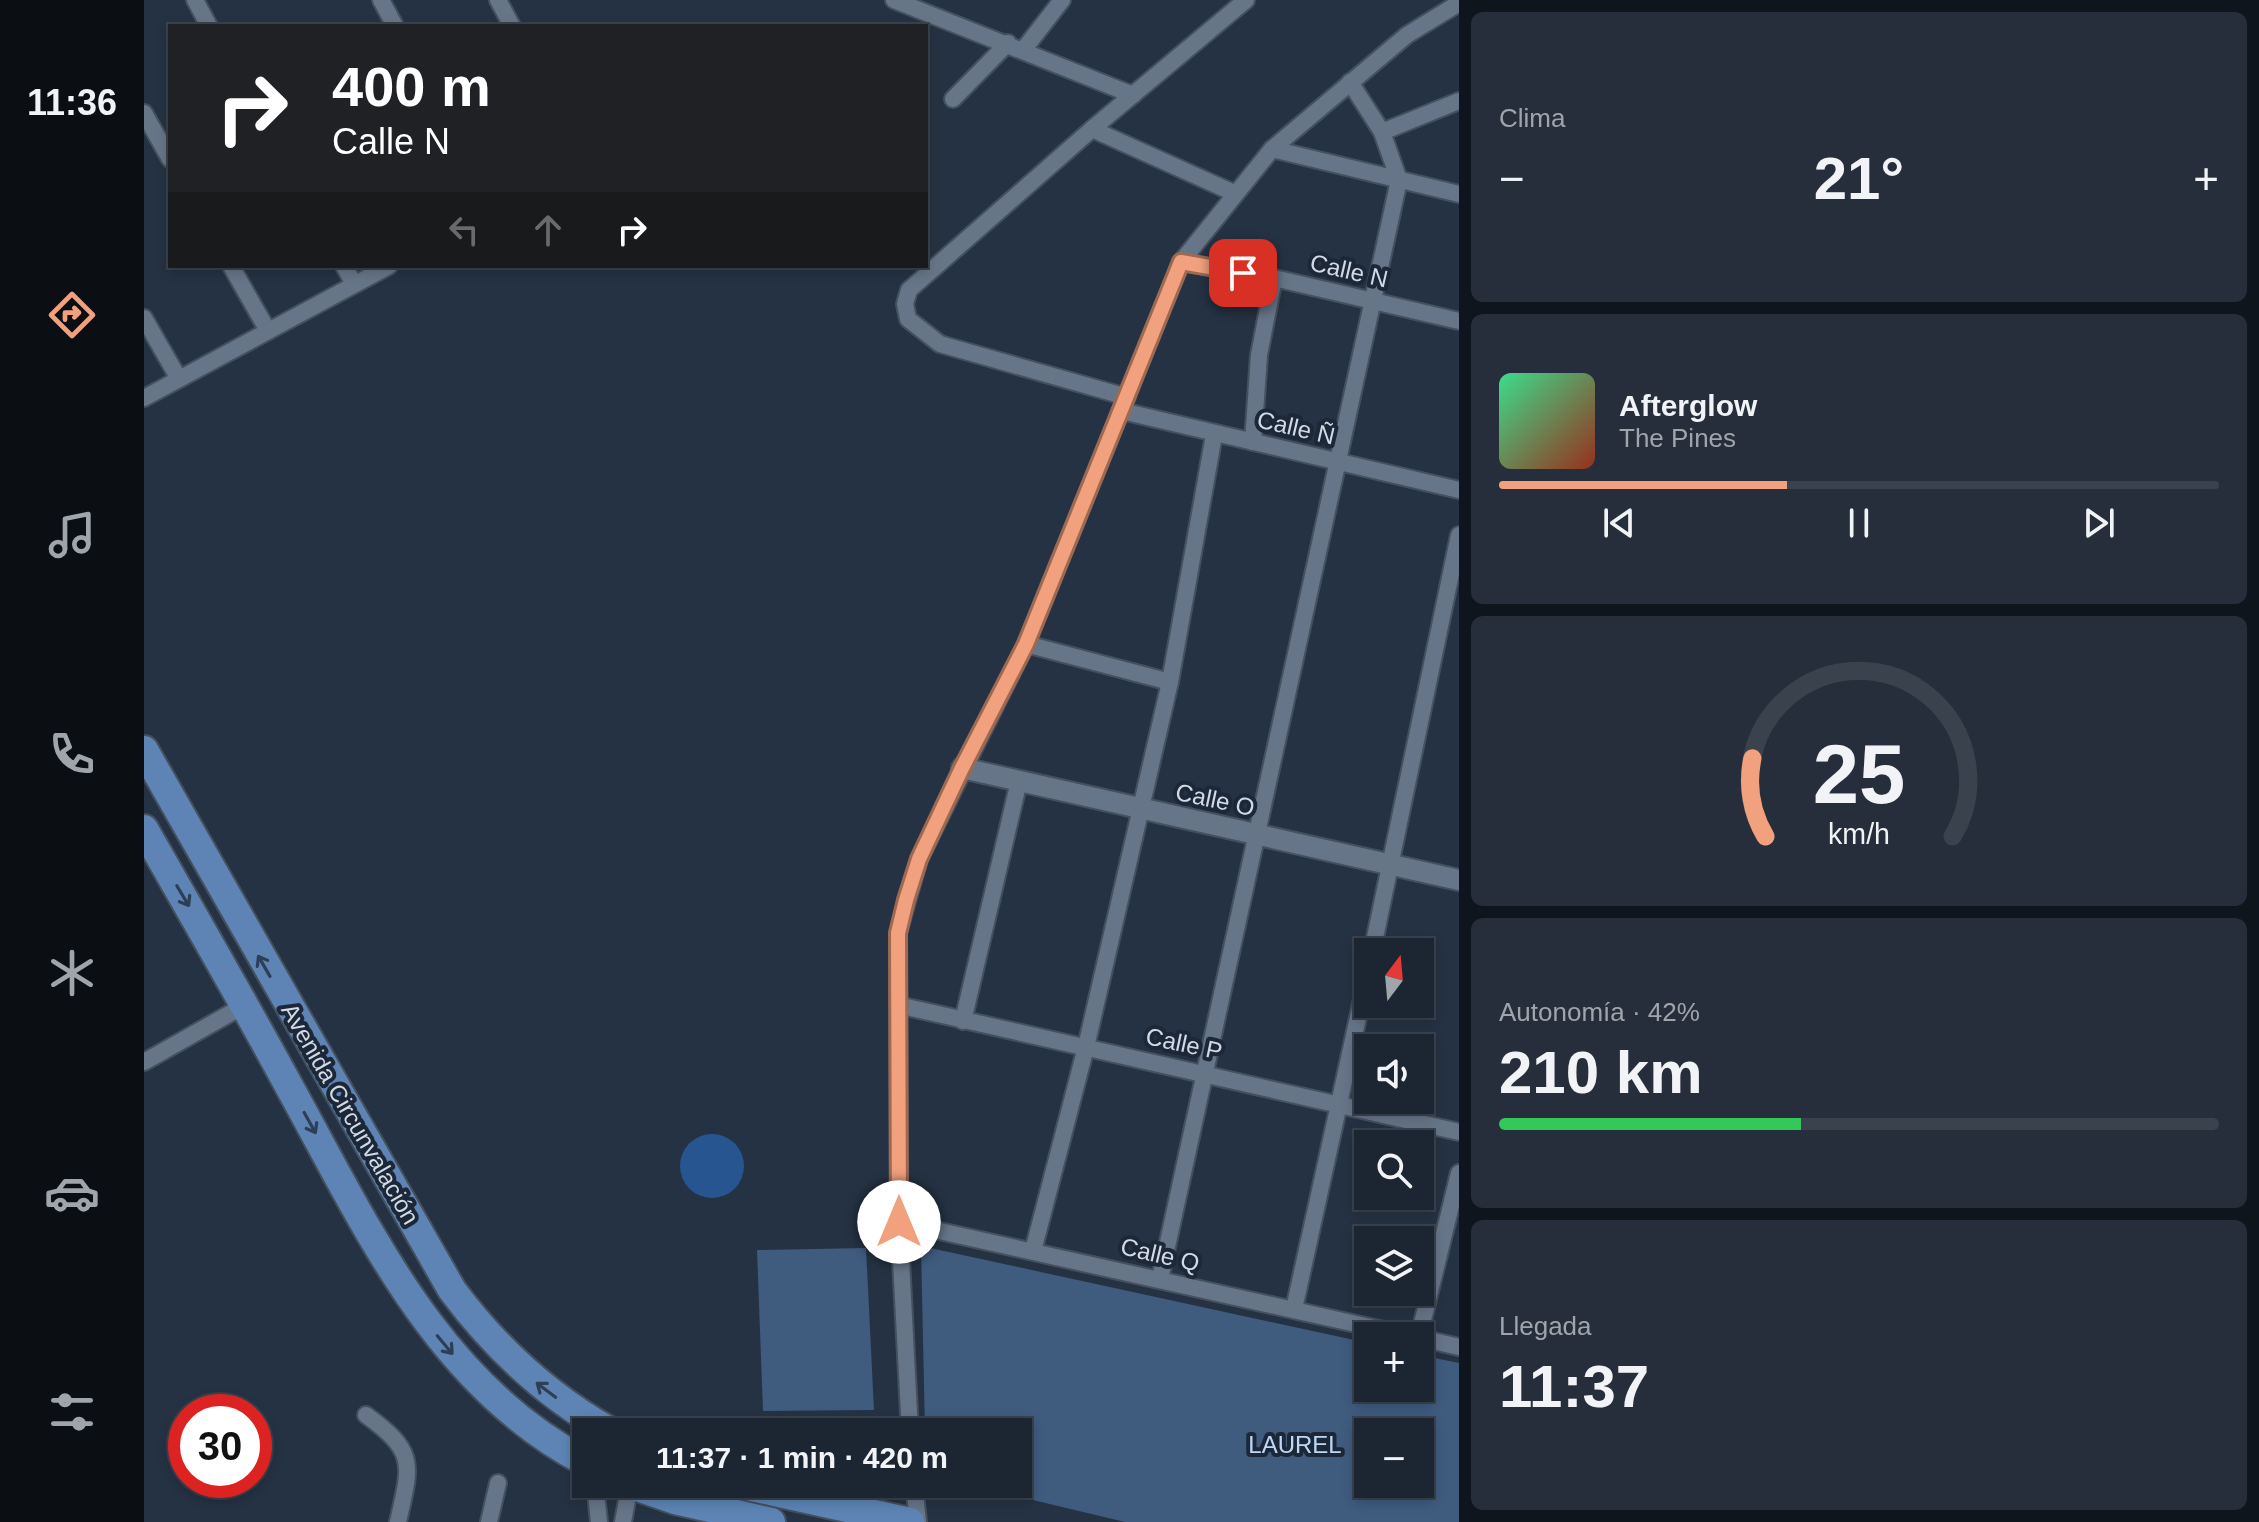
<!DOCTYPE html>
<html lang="es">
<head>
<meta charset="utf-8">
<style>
	body { margin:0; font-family:Helvetica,sans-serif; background:#252e3a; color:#f1f3f6; height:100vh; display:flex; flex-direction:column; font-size:30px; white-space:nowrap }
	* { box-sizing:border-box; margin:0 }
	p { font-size:26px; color:#a0a5ac }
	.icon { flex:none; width:44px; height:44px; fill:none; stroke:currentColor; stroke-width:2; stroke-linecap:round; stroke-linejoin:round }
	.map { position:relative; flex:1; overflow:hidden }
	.drawer { display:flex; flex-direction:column; gap:12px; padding:12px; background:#0f151c; width:800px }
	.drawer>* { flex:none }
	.guide { position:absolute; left:24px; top:24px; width:760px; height:244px; border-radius:0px; box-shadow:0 4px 12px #0003,0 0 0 2px #3a434d; background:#202124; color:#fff; overflow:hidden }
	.needle { width:52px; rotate:16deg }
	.fabs { position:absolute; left:1210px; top:938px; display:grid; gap:16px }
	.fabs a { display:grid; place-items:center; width:80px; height:80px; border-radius:0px; background:#1c2632; box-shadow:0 4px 12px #0003,0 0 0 2px #3a434d; font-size:40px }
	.speed { position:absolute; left:24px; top:1394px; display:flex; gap:16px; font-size:40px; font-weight:700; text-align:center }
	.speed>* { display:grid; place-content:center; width:104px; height:104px; border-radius:50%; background:#1c2632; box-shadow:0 4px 12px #0003,0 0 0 2px #3a434d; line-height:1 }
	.speed .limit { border:12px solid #d22; background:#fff; color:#111 }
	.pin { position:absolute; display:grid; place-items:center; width:68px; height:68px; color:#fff; margin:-34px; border-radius:16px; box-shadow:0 4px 12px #0006 }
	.me { position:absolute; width:88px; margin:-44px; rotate:0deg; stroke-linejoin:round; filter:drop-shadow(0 0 6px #0008) }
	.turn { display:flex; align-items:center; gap:28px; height:168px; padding:0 32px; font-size:36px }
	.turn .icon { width:104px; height:104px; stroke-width:2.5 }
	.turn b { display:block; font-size:56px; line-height:68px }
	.lanes { display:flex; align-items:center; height:76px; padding:0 32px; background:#0003; justify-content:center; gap:40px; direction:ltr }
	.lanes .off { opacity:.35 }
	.big { font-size:60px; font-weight:700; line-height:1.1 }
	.drawer .card { flex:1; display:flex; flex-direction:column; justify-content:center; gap:12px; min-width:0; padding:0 28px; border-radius:12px; background:#252e3a }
	.drawer .dial { align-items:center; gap:0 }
	.dial svg { height:208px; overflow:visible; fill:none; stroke:#3a434d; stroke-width:7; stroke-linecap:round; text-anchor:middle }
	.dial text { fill:#f1f3f6; stroke:none }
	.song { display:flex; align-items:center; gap:24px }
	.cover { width:96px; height:96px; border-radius:12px; background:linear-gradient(135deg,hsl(150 70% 55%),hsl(10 70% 35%)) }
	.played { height:8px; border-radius:4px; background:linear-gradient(90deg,#f1a17d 40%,#3a434d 40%) }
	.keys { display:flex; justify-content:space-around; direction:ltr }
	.heat { display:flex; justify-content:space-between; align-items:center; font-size:44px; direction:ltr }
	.charge { height:12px; border-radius:6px; background:linear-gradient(90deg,#34c759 42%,#3a434d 0) }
	.trip { position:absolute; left:428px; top:1418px; width:460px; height:80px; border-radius:0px; background:#1c2632; box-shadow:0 4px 12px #0003,0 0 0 2px #3a434d; font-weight:700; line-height:80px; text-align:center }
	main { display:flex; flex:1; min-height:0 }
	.dock { display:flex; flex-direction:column; width:144px; justify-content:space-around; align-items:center; background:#0b0f14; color:#a0a5ac }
	.dock .icon { width:56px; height:56px }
	.dock .on { color:#f1a17d }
	.dock b { font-size:36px; color:#f1f3f6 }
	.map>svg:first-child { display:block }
	.green { fill:#3f5b7e; fill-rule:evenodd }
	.water { fill:#27558f }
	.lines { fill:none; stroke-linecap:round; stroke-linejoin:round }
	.minor-casing { stroke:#45505e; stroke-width:20 }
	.tertiary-casing { stroke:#45505e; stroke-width:24 }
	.trunk-casing { stroke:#45505e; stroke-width:32 }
	.minor { stroke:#667588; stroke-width:16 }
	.tertiary { stroke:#667588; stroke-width:20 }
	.trunk { stroke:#5d84b4; stroke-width:28 }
	.oneway { stroke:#2c3f57 }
	.route-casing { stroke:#9d6951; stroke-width:20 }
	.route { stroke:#f1a17d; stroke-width:14 }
	.labels { text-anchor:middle; stroke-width:8; stroke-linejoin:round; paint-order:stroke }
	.street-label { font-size:24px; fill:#d2dae5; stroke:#1c2838 }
	.park-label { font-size:24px; fill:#bdd7f9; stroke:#1c2838 }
</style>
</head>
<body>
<main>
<nav class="dock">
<b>11:36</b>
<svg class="icon on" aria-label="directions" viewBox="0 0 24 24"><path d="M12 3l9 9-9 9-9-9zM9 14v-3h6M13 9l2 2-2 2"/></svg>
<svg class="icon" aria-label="music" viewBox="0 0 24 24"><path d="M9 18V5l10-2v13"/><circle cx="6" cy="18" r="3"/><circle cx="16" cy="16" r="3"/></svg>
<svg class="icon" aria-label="phone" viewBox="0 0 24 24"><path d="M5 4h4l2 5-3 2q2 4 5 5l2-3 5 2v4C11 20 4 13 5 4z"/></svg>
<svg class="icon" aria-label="climate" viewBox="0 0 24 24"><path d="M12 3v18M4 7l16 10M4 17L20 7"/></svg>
<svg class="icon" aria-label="car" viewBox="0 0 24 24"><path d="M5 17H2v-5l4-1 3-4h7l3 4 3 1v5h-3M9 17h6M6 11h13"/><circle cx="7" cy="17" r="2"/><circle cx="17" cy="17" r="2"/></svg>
<svg class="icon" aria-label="filters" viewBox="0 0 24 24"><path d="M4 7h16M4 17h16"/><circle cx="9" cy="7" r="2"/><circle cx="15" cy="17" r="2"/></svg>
</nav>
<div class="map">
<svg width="1315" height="1522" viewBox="0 0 1315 1522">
	<rect width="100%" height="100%" fill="#253243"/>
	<!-- green -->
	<g class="green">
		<path d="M777,1246L1224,1343V1388H1276V1355L1315,1363V1522H981L822,1484H874V1432H781ZM1224,1432H1276V1484H1224Z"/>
		<polygon points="722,1248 730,1410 619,1411 613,1250"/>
	</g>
	<!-- water -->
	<circle class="water" cx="568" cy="1166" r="32"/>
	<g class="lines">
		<defs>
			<g id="minor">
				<polyline points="51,0 65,26"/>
				<polyline points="237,0 251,26"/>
				<polyline points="354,0 368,26"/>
				<polyline points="750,0 989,95"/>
				<polyline points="880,49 918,0"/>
				<polyline points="809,99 864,43"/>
				<polyline points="0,113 26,159"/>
				<polyline points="948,129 1090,193"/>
				<polyline points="1238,132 1315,101"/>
				<polyline points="1128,149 1315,194"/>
				<polyline points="1037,262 1130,278 1315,321"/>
				<polyline points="87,266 124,331"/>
				<polyline points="200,266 210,284"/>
				<polyline points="0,318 35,379"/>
				<polyline points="983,397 796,344 764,319 761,304 765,290 948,129 1102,0"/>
				<polyline points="0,398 245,266"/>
				<polyline points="978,411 1315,490"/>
				<polyline points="1109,442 1115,355 1130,278"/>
				<polyline points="882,644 1026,682"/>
				<polyline points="1228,952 1315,535"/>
				<polyline points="754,1005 1315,1132"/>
				<polyline points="819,1021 875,781"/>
				<polyline points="0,1062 101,1005"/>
				<polyline points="755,1222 1266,1336"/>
				<polyline points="889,1251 942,1047 1026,682 1070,435"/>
				<polyline points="1016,1279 1255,180 1238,132 1206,82"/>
				<polyline points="1150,1309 1224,972"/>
				<polyline points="1275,1336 1315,1173"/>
				<polyline points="1276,1338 1315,1347"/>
				<path d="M222,1415C273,1452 267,1464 254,1522"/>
				<polyline points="766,1432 755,1222 754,933 775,859 882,644 1037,262 1128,149 1263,35 1315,3"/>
				<polyline points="451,1484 455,1522"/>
				<polyline points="770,1484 774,1522"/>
				<polyline points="345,1522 354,1483"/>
				<polyline points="479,1522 486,1484"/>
			</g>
			<polyline id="tertiary" points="818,768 1315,880"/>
			<g id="trunk">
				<path d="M0,750L308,1290C352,1349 403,1396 467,1432"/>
				<path d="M0,829C49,915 99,1001 146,1088C223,1227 293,1385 442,1462"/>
				<polyline points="485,1484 531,1500 627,1522"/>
				<polyline points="595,1484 766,1522"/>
			</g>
		</defs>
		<!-- minor casing -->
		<use href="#minor" class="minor-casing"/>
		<!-- tertiary casing -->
		<use href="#tertiary" class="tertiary-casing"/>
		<!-- trunk casing -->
		<use href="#trunk" class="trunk-casing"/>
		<!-- minor -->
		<use href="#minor" class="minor"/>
		<!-- tertiary -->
		<use href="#tertiary" class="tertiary"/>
		<!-- trunk -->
		<use href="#trunk" class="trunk"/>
	</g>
	<!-- one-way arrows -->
	<defs><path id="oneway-shaft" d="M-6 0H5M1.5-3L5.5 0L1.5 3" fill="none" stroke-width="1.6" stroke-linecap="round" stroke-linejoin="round" transform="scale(2)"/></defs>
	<g class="oneway">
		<use href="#oneway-shaft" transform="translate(39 896) rotate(59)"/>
		<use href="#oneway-shaft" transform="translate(120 966) rotate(-120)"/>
		<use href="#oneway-shaft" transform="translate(166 1123) rotate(61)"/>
		<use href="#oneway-shaft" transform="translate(301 1345) rotate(50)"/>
		<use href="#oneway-shaft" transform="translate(402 1390) rotate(-143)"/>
	</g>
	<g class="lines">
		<defs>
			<polyline id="route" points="755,1222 754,933 762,900 775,859 818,768 882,644 1037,262 1099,273"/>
		</defs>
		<!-- route casing -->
		<use href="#route" class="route-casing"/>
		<!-- route -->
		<use href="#route" class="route"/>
	</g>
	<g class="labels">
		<!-- street labels -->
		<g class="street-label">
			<text transform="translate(1205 271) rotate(13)" y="8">Calle N</text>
			<text transform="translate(1152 428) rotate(13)" y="8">Calle Ñ</text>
			<text transform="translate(1071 800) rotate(12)" y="8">Calle O</text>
			<text transform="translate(1040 1044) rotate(12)" y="8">Calle P</text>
			<text transform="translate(206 1114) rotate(60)" y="8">Avenida Circunvalación</text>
			<text transform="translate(1016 1255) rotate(13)" y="8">Calle Q</text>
		</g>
		<!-- park labels -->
		<g class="park-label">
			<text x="1151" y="1453">LAUREL</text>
		</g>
	</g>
</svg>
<div class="fabs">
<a><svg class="needle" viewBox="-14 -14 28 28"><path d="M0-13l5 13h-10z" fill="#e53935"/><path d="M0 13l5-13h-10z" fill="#a0a5ac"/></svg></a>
<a><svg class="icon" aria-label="sound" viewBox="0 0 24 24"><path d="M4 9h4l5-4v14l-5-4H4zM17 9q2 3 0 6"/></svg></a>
<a><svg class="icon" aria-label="search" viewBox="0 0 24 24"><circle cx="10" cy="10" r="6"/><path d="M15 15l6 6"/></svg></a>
<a><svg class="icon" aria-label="layers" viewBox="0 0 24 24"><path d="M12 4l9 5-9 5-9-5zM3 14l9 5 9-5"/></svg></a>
<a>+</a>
<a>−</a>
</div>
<div class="speed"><div class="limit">30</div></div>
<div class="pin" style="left:1099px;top:273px;background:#d93025"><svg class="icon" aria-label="arrive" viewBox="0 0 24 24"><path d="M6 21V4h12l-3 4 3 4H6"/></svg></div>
<svg class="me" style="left:755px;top:1222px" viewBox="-20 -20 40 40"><circle r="19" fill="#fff"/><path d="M0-13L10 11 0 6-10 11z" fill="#f1a17d"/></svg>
<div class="trip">11:37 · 1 min · 420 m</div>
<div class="guide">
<div class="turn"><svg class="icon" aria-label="right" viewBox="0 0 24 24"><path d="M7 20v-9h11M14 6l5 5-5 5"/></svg><div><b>400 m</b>Calle N</div></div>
<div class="lanes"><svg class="icon off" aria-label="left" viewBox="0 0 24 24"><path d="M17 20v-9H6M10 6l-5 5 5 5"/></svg><svg class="icon off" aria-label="ahead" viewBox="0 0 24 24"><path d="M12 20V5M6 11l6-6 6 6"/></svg><svg class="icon" aria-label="right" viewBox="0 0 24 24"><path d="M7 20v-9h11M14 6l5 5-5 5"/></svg></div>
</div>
</div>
<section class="drawer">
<div class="card"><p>Clima</p>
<div class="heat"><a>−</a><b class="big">21°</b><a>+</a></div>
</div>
<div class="card">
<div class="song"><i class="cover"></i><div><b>Afterglow</b><p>The Pines</p></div></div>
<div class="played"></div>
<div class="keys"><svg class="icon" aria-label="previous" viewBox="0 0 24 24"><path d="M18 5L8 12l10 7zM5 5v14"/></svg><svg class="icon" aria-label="pause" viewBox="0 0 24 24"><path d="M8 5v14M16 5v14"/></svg><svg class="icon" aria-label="next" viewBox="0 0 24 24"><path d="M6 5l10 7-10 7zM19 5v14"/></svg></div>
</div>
<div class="card dial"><svg viewBox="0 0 100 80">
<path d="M14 69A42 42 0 1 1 86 69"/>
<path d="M14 69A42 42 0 0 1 9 39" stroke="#f1a17d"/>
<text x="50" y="56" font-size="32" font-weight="700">25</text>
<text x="50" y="72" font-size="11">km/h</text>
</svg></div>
<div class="card"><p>Autonomía · 42%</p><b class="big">210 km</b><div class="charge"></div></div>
<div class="card"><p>Llegada</p><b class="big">11:37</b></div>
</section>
</main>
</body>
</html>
